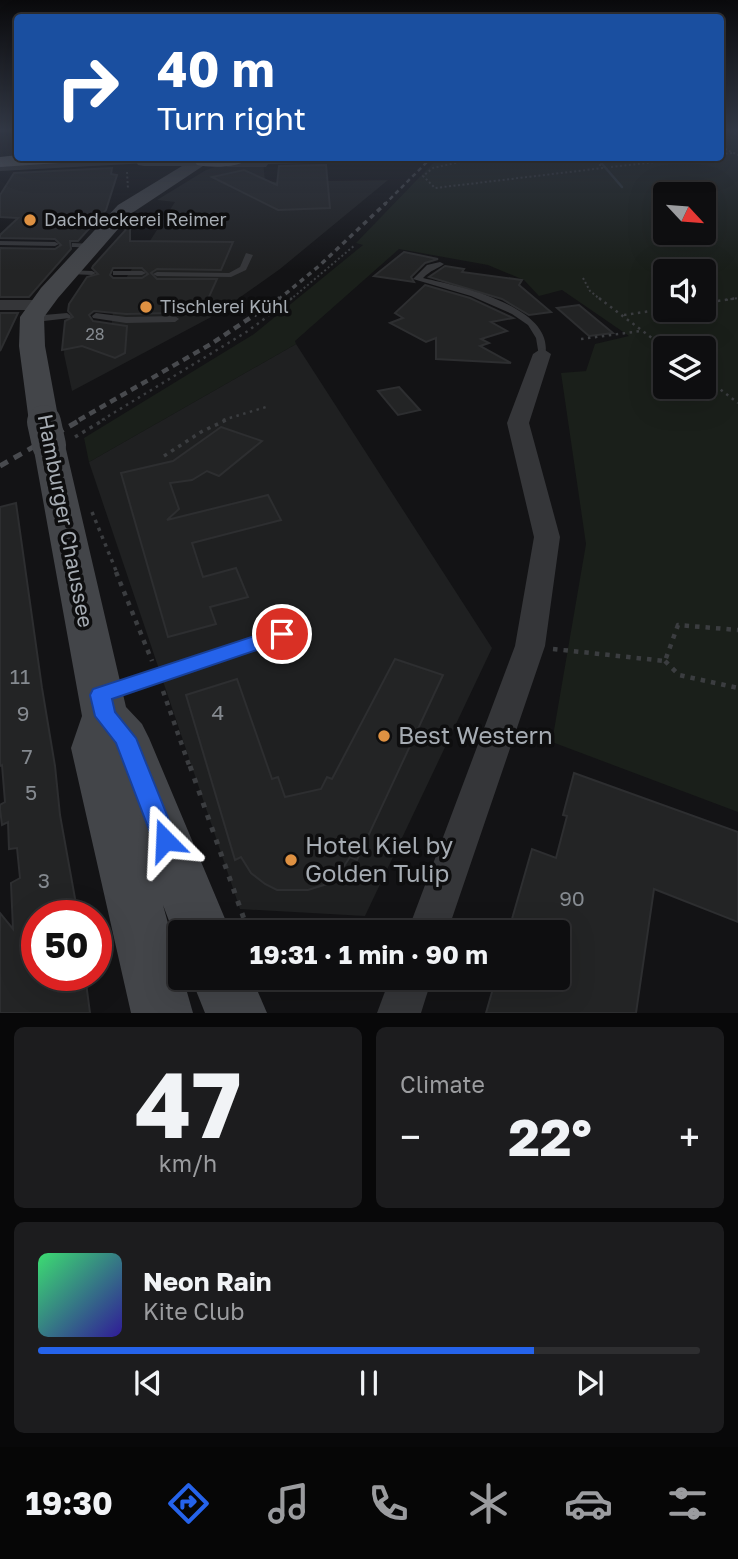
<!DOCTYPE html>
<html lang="en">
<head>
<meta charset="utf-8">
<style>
	body { margin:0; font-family:"Golos Text",sans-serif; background:#1c1c1e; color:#f1f3f6; height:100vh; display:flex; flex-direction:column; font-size:26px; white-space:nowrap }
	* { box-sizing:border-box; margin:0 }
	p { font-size:23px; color:#9b9c9f }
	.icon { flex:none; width:38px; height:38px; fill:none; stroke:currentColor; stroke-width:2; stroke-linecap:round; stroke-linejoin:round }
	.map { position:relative; height:1013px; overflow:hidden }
	.details { display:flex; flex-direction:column; gap:14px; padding:14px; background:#080809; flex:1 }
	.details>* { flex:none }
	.top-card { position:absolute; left:14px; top:14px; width:710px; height:147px; border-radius:7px; box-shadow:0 7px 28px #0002,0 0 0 2px #2e2e30; background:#1a4fa0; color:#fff; overflow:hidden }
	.needle { width:46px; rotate:116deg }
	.tools { position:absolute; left:653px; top:182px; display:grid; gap:14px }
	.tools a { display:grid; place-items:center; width:63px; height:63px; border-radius:7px; background:#0e0e10; box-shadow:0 7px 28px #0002,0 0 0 2px #2e2e30; font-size:35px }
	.speed { position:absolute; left:21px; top:900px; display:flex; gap:14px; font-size:35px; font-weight:700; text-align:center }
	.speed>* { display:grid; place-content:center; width:91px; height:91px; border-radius:50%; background:#0e0e10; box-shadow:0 7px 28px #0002,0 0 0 2px #2e2e30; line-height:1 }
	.speed .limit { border:10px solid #d22; background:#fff; color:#111 }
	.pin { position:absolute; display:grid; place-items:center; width:60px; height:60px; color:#fff; margin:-30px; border:4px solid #fff; border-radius:50%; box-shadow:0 2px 7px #0007 }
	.me { position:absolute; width:77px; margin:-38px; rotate:339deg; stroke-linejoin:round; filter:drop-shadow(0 0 5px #0008) }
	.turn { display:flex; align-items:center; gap:24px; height:147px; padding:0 28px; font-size:32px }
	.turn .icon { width:91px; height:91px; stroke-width:2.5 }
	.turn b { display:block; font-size:49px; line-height:60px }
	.big { font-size:52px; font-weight:700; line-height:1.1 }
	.details .card { flex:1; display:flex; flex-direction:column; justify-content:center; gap:10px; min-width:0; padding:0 24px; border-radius:10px; background:#1c1c1e }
	.details .dial { align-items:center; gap:0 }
	.dial b { font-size:91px; line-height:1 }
	.song { display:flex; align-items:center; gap:21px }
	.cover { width:84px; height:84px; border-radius:10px; background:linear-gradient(135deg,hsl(140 70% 55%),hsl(250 70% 35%)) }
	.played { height:7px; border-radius:4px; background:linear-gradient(90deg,#2563eb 75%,#2e2e30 75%) }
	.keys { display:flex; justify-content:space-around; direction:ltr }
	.heat { display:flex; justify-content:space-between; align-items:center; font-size:38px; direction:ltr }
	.details .tiles { flex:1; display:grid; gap:14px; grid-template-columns:1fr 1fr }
	.card:last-child { grid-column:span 2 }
	.trip { position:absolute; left:168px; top:920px; width:402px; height:70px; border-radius:7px; background:#0e0e10; box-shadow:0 7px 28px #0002,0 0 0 2px #2e2e30; font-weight:700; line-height:70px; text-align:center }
	.tabs { display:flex; height:112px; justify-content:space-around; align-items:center; background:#060606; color:#9b9c9f }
	.tabs .icon { width:49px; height:49px }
	.tabs .current { color:#2563eb }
	.tabs b { font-size:32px; color:#f1f3f6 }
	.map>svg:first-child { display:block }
	.built { fill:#1f2021 }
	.green { fill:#1a1f1a; fill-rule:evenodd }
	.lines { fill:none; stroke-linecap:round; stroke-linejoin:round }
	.stream { stroke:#2b3337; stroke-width:2.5 }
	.building { fill:#232425; stroke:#2d2e30; stroke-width:2; fill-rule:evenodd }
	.path-far4 { stroke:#3b3d40; stroke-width:2; stroke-dasharray:2 2.5; stroke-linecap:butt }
	.path-far3 { stroke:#3b3d40; stroke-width:2.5; stroke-dasharray:2.5 4.5; stroke-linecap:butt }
	.path-far2 { stroke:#3b3d40; stroke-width:3.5; stroke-dasharray:3.5 5; stroke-linecap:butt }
	.path-far1 { stroke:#3b3d40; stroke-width:4.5; stroke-dasharray:4.5 6; stroke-linecap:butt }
	.path { stroke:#3b3d40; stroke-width:5; stroke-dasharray:5 8; stroke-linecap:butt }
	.lane { fill:#353639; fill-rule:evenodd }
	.street { fill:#353639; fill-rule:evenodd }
	.secondary { fill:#434549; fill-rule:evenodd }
	.highway { fill:#61656a; fill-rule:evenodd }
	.rail-far3 { stroke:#484a4e; stroke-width:2.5; stroke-dasharray:4.5 3.5; stroke-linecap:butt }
	.rail-far2 { stroke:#484a4e; stroke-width:3.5; stroke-dasharray:5 4.5; stroke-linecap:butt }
	.rail-far1 { stroke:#484a4e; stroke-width:4.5; stroke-dasharray:7 5; stroke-linecap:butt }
	.rail { stroke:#484a4e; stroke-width:5; stroke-dasharray:9 7; stroke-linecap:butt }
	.secondary-bridge { stroke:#434549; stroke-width:34 }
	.route { fill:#2563eb; stroke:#184099; stroke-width:2 }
	.poi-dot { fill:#de9142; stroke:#0e0e0f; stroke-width:2.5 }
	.labels { text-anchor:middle; stroke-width:7; stroke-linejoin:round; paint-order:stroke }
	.far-number-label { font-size:16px; fill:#858a90 }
	.far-poi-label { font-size:18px; fill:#a6acb3; stroke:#0e0e0f; text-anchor:start }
	.street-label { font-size:21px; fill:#a6acb3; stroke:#0e0e0f }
	.near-number-label { font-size:21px; fill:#858a90 }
	.near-poi-label { font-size:24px; fill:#a6acb3; stroke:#0e0e0f; text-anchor:start }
</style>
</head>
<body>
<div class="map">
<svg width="738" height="1013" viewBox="0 0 738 1013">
	<rect width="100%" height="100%" fill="#131315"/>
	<!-- built -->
	<g class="built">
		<polygon points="263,161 265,182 388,180 280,269 215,315 72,391 64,354 65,333 111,329 115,295 175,202 157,200 206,170 218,166"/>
		<polygon points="296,344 492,648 365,916 240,909 89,462"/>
	</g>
	<!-- green -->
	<path class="green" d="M721,129H738V812L552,742L586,544L561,373L586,371L595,344L629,336L562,290L539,296L524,280L488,265L399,249L295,341L296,344L89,462L84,438L254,334L363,245L356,243L438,158H721ZM665,194H704V233H665ZM665,271H704V310H665ZM665,348H704V387H665Z"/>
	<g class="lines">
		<!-- stream -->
		<polyline class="stream" points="597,158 622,187"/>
	</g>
	<!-- building -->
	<g class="building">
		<polygon points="326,165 330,208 278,210 212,177 244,170 277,185 279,166"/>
		<polygon points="112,168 111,174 117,175 106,210 78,241 70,241 71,249 29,297 0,297 0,248 55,249 61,245 55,239 0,238 0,235 18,218 0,217 0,195 14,173"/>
		<path d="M130,225V241L233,242L221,270L157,269L151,273L157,279H217L204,308L171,309L170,313L126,314L94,311L89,315L93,321L127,326L125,353L115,358L82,346L62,350L65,321L73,317L68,311L69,304L87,277L98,274L92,268L93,266ZM113,268H142L148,274L142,278H113L110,275Z"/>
		<polygon points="404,252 438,259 425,263 411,277 414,282 374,276"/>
		<polygon points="445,266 464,269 462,272 522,280 519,285 551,312 529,315 502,299 429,277"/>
		<polygon points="425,285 470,298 513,318 491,322 507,331 481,339 489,343 480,346 511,363 436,359 436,338 426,342 390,323 403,318 395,313"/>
		<polygon points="579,305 613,333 589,336 557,308"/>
		<polygon points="0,313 18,313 0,351"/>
		<polygon points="399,387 420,410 398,415 378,391"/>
		<polygon points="221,427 262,441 219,476 207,471 192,480 170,483 179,509 167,520 268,495 281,520 192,543 203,577 236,568 248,597 210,607 216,624 168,637 121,473 173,461"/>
		<polygon points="16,503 42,688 55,766 60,815 78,915 37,915 37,975 85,975 90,1013 0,1013 0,913 13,929 11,883 20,878 17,848 9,849 8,822 2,825 0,809 0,805 5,802 2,765 0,766 0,507"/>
		<polygon points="395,659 443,675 357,860 350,857 340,872 327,884 308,890 277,890 265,884 251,873 241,857 235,860 186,695 237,679 272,779 278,777 285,797 321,789 327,777 332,779"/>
		<polygon points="574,773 738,832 738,922 654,889 636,1013 486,1013 496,978 558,978 558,933 508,933 532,849 556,858 567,816 563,815"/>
	</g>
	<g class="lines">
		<!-- path-far4 -->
		<g class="path-far4">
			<polyline points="736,129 731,132 738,135"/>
			<polyline points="721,147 738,155"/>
			<polyline points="721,154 733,153"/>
			<polyline points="478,158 433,168 423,176 435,188 603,168"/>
			<polyline points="593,158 603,168"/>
			<polyline points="611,167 693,158"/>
			<polyline points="127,172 128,189"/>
			<polyline points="583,278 590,291 601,300"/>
			<polyline points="290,300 355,245"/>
			<polyline points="726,300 738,298"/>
		</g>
		<!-- path-far3 -->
		<g class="path-far3">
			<polyline points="599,298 665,348"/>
			<polyline points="704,303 738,298"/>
			<polyline points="624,315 665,309"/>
			<polyline points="581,339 641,331"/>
			<polyline points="704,377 738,403"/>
			<polyline points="102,420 248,331 292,298"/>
			<polyline points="223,420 266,407"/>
		</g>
		<!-- path-far2 -->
		<g class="path-far2">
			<polyline points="75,437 105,419"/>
			<polyline points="164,456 201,432 228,419"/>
			<polyline points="92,512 117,573"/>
		</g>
		<!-- path-far1 -->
		<g class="path-far1">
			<polyline points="116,572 152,661"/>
			<polyline points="553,649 665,661 678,625 738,630"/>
			<polyline points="665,661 679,675 738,688"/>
			<polyline points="163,691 190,768"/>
		</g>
		<!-- path -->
		<polyline class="path" points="190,766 249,933"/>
		<!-- lane -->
		<g class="lane">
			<polygon points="394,158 396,161 268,164 266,167 228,167 225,165 228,163 264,163 266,160"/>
			<polygon points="0,241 55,242 59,244 55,246 0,245"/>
			<polygon points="72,243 93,244 97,246 93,248 75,247 72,247"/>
			<polygon points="246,253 253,255 246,270 231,277 157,276 153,274 157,272 229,273 240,267"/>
			<path d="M440,262L444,264C437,269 431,270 423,278C458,286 556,306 545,356H539L536,338L528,325L512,314L471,296L413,279L427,265Z"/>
			<polygon points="67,270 92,271 96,273 92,275 70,274 67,274"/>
			<polygon points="113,271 142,271 146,273 142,275 113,275"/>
			<polygon points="67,313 71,316 70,318 44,321 40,318 44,315"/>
			<polygon points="96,313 126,317 175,316 179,319 175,322 126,323 93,318 92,316"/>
			<polygon points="282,629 287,630 289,634 287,638 107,699 101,697 99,693 101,689"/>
		</g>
		<!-- street -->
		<g class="street">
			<polygon points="0,129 18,129 18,131 0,132"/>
			<polygon points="144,158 150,161 148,163 0,171 0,163"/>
			<polygon points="0,300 40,300 48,305 40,310 0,310"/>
			<polygon points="542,348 551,354 529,423 560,537 545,646 447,933 407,933 515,646 534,537 507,423 533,354"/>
			<polygon points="390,978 432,978 421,1013 377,1013"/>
		</g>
		<!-- secondary -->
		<g class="secondary">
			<polygon points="138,158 215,158 132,213 58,298 44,317 45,346 59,422 55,428 44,431 33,428 29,422 19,346 20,317 41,288 118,205 182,166 144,166 138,165 136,161"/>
			<polygon points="49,435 60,438 65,445 126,707 142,724 149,738 231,933 180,933 180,950 163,905 180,967 180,978 183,978 193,1013 131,1013 71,748 82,716 33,445 38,438"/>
			<polygon points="191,978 252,978 267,1013 205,1013"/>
		</g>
		<!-- highway -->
		<g class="highway">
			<polygon points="18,155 18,158 68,158 59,163 0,167 0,157"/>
			<path d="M196,158H250C241,168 210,168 197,165L194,161Z"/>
		</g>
		<!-- rail-far3 -->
		<polyline class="rail-far3" points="384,205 431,158"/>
		<!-- rail-far2 -->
		<polyline class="rail-far2" points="278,300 319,266 386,203"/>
		<!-- rail-far1 -->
		<polyline class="rail-far1" points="79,420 211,344 280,298"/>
		<!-- rail -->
		<polyline class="rail" points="0,466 82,419"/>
		<!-- secondary-bridge -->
		<polyline class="secondary-bridge" points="44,422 49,445"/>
	</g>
	<!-- sky -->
	<linearGradient id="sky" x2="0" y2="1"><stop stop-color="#0a0a0c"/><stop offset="0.48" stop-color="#333946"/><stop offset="1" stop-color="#333946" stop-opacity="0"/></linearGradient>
	<rect width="738" height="270" fill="url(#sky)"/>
	<!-- route -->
	<polygon class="route" points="282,627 289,629 292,634 289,639 112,699 115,712 136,738 177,840 173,848 165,851 156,848 116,743 95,716 90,695 93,689"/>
	<!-- markers -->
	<g class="poi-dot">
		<circle cx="30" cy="220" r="7"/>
		<circle cx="146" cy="307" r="7"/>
		<circle cx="384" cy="736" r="7"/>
		<circle cx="291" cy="860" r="7"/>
	</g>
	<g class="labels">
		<!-- far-number labels -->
		<g class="far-number-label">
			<text x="95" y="340">28</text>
		</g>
		<!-- far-poi labels -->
		<g class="far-poi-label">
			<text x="44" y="226">Dachdeckerei Reimer</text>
			<text x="160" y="313">Tischlerei Kühl</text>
		</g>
		<!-- street labels -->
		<g class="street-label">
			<text transform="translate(65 521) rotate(79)" y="7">Hamburger Chaussee</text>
		</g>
		<!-- near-number labels -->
		<g class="near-number-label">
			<text x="20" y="684">11</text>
			<text x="218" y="720">4</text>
			<text x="23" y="721">9</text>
			<text x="27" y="764">7</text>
			<text x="31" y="800">5</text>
			<text x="44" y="888">3</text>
			<text x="572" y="906">90</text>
		</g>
		<!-- near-poi labels -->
		<g class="near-poi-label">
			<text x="398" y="744">Best Western</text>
			<text x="305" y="854">Hotel Kiel by<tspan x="305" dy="28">Golden Tulip</tspan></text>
		</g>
	</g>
</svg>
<div class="tools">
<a><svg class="needle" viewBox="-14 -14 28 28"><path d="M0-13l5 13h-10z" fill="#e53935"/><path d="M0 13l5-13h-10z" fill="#9b9c9f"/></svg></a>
<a><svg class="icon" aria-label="sound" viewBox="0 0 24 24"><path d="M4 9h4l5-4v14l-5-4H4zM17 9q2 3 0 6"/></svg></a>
<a><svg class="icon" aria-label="layers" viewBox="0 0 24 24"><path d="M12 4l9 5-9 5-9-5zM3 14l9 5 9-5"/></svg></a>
</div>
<div class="speed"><div class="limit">50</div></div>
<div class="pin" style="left:282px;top:634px;background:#d93025"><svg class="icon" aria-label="arrive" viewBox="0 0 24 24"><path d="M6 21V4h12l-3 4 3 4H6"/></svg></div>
<svg class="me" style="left:165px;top:840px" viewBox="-20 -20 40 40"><path d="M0-17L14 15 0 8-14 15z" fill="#2563eb" stroke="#fff" stroke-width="4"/></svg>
<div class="trip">19:31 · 1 min · 90 m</div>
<div class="top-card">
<div class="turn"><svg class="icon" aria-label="right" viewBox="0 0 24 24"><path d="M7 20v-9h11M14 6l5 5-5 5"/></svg><div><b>40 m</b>Turn right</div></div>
</div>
</div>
<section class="details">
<div class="tiles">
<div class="card dial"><b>47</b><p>km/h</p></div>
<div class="card"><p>Climate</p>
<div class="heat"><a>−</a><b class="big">22°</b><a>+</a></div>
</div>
<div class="card">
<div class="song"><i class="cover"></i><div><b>Neon Rain</b><p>Kite Club</p></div></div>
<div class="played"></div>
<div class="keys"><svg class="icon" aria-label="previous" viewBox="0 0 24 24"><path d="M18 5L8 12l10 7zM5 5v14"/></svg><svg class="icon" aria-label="pause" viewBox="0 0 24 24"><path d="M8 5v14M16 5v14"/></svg><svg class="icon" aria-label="next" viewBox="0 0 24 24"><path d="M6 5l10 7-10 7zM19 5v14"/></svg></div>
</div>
</div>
</section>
<nav class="tabs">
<b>19:30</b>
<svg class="icon current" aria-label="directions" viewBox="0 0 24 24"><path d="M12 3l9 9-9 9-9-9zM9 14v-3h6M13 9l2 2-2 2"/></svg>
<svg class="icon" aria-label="music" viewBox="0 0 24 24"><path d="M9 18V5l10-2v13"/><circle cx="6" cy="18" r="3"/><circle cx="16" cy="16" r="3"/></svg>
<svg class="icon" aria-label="phone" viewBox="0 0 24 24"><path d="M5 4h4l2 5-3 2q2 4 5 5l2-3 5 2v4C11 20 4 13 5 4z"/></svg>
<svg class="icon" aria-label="climate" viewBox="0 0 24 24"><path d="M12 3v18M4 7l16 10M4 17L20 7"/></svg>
<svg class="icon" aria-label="car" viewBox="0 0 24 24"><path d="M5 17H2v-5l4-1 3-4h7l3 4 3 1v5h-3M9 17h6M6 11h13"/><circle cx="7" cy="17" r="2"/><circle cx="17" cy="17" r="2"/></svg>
<svg class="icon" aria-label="filters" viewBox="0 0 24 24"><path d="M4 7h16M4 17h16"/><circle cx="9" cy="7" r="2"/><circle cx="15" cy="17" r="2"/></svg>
</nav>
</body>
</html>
